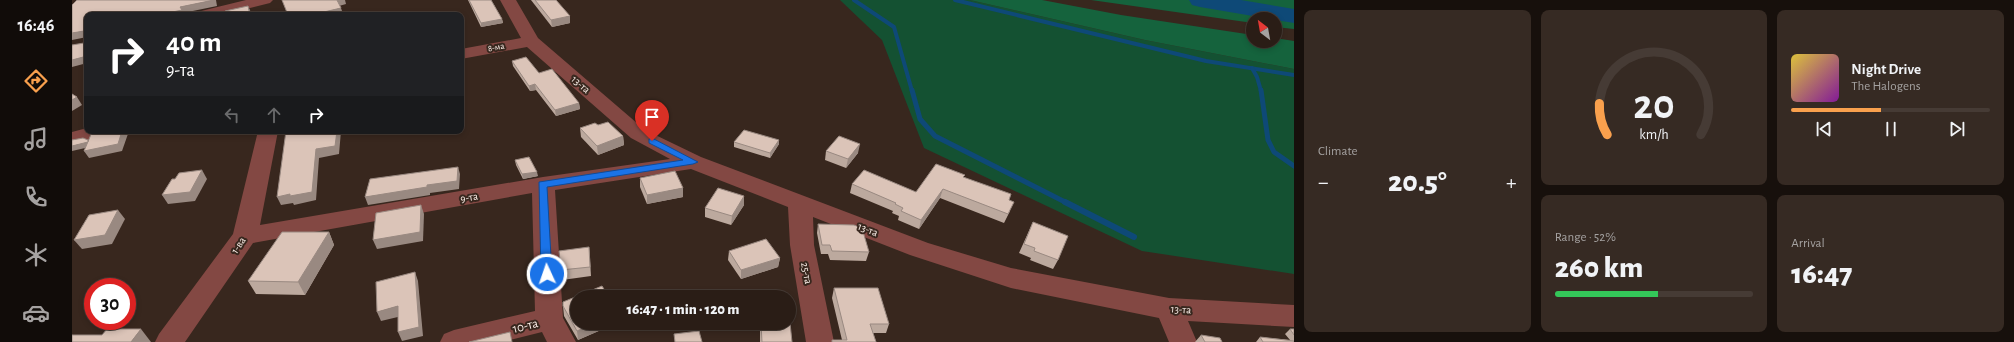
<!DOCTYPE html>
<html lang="en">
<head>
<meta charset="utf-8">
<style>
	body { margin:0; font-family:"Alegreya Sans",sans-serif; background:#362a23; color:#f1f3f6; height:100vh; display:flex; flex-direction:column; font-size:15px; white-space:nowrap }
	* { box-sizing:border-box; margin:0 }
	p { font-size:13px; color:#a5a2a1 }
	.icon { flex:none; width:22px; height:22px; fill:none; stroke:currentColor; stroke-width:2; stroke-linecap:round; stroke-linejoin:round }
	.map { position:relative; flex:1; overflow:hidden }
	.details { display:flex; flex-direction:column; gap:10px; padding:10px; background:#17100c; width:720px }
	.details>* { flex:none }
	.top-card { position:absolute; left:12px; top:12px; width:380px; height:122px; border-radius:8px; box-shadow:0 2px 6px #0003,0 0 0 1px #463b35; background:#202124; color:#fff; overflow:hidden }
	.needle { width:26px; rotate:329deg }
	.buttons { position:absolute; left:1174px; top:12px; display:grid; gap:8px }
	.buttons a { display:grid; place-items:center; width:36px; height:36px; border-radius:50%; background:#2a1d16; box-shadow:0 2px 6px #0003,0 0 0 1px #463b35; font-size:20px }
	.speed { position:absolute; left:12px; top:278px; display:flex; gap:8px; font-size:20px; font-weight:700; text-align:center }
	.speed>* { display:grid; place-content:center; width:52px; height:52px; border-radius:50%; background:#2a1d16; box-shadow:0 2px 6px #0003,0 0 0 1px #463b35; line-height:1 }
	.speed .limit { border:6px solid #d22; background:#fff; color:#111 }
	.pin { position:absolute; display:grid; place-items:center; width:34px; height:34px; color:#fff; margin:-41px -17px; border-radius:50% 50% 50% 0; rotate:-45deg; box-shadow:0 0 4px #0007 }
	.pin .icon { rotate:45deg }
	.me { position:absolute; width:44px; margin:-22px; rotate:357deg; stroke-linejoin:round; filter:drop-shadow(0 0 3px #0008) }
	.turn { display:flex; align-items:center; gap:14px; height:84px; padding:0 16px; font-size:18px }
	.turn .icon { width:52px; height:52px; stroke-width:2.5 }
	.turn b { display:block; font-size:28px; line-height:34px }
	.lanes { display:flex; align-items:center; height:38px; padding:0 16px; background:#0003; justify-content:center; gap:20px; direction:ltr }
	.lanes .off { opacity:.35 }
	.big { font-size:30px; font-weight:800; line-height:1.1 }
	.details .widget { flex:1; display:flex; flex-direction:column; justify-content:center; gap:6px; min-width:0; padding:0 14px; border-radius:8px; background:#362a23 }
	.details .dial { align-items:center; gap:0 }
	.dial svg { height:104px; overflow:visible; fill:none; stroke:#463b35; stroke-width:7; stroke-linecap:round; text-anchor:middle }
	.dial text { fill:#f1f3f6; stroke:none }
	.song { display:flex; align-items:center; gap:12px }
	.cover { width:48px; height:48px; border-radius:6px; background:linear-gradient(135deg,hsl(50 70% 55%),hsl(290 70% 35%)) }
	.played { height:4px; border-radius:2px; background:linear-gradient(90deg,#f9a04d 45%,#463b35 45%) }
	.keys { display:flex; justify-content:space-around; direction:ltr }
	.heat { display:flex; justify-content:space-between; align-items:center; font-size:22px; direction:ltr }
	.charge { height:6px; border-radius:3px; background:linear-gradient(90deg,#34c759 52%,#463b35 0) }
	.details .tiles { flex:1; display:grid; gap:10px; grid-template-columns:repeat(3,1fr) }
	.widget:first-child { grid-row:span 2 }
	.trip { position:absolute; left:498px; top:290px; width:226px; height:40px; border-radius:20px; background:#2a1d16; box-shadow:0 2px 6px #0003,0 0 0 1px #463b35; font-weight:800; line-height:40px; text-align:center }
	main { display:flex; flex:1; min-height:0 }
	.tab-bar { display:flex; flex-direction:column; width:72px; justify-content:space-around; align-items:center; background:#110c09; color:#a5a2a1 }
	.tab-bar .icon { width:28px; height:28px }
	.tab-bar .on { color:#f9a04d }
	.tab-bar b { font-size:18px; color:#f1f3f6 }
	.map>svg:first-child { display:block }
	.green { fill:#145132 }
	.forest { fill:#15633d }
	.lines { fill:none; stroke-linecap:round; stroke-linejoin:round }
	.stream-far2 { stroke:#0e4977; stroke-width:4 }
	.stream-far1 { stroke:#0e4977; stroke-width:5 }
	.stream { stroke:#0e4977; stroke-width:6 }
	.river { fill:#0e4977; fill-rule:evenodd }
	.minor { fill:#834843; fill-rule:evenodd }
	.wall { fill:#bca99e }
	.shaded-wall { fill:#998981 }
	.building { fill:#dbc4b8; stroke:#998981 }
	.route { fill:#1a73e8; stroke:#114b97 }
	.labels { text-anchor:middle; stroke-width:4; stroke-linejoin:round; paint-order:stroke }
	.far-street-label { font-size:9px; fill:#fbefe9; stroke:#38271e }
	.street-label { font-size:11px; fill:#fbefe9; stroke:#38271e }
	.near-street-label { font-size:13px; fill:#fbefe9; stroke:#38271e }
</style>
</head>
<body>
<main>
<nav class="tab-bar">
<b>16:46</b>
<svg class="icon on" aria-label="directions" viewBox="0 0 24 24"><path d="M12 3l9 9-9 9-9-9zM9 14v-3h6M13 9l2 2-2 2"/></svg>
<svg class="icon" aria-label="music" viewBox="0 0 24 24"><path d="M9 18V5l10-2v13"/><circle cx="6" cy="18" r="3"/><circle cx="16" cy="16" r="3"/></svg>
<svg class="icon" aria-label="phone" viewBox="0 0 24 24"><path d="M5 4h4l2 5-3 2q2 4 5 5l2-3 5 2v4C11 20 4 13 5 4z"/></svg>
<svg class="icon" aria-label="climate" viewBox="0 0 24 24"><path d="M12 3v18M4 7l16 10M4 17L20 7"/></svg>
<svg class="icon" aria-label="car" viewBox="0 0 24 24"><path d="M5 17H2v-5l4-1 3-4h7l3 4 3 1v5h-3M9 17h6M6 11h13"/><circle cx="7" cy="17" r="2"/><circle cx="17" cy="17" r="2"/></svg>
</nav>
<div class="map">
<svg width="1222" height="342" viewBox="0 0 1222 342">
	<rect width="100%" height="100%" fill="#38271e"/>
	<!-- green -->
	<polygon class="green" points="768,0 898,0 1073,40 1222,69 1222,274 1070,251 852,148 810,40"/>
	<!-- forest -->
	<g class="forest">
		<polygon points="898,0 970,0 1049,15 1181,35 1181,41 1203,41 1203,38 1222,41 1222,69 1073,40"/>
		<polygon points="1019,0 1222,0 1222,29 1203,27 1203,19 1181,19 1181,23"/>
	</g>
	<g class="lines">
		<!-- stream-far2 -->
		<g class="stream-far2">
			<polyline points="782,0 822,27 840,91"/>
			<polyline points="883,0 1134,61 1222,75"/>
			<polyline points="1180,68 1185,77 1189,91"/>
		</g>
		<!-- stream-far1 -->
		<g class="stream-far1">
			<polyline points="840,90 848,119 863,136 995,203"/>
			<polyline points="1189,90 1196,140 1202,152 1222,166"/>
		</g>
		<!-- stream -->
		<polyline class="stream" points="993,202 1062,237"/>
		<!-- river -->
		<polygon class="river" points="1117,0 1169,0 1222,9 1222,23 1128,7 1120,5"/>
		<!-- minor -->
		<g class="minor">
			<polygon points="174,0 201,0 198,3 150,15 123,15 125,12"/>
			<polygon points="428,0 444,0 466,38 573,130 629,157 856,243 939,268 1097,298 1222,305 1222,327 1116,321 1125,342 1097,342 1087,318 939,288 838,255 741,217 742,245 762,342 734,342 718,245 716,207 619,169 483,190 491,318 504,342 475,342 470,332 430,342 368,342 372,334 382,330 463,311 460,193 181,243 113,342 83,342 87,334 161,234 186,131 206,131 188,225 471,177 598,159 559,138 455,47 389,59 389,49 449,38"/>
			<polygon points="15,128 15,131 40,131 37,135 0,144 0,132"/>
		</g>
	</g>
	<!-- wall -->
	<g class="wall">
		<polygon points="396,0 419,0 430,19 431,23 409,27"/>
		<polygon points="459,0 484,0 498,23 480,27"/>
		<polygon points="440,61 467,73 507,103 508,109 484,116 464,90 458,91 441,66"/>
		<polygon points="526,125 551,136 552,145 526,155 509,137 508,128"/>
		<polygon points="662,142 707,144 698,158 662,147"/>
		<polygon points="754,151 786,153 774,168 753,160"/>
		<polygon points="443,160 466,176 451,179 444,165"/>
		<polygon points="892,177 937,200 938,211 932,223 868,198 847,229 826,220 827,216 820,213 821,211 778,193 780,184 844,192"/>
		<polygon points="568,178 611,197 575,204 568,187"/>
		<polygon points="672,196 672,205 659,225 633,217 633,208"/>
		<polygon points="961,222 986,260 981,269 958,260 959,258 947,253"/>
		<polygon points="746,224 797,252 794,261 758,260 756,254 749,254 745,233"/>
		<polygon points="257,232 262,245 233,295 184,294 176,281"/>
		<polygon points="517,247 519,276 490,280 489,270"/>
		<polygon points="657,251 708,258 706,267 669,279 656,260"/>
		<polygon points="762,288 817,324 814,333 801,333 804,342 760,342 760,340 770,340 760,298"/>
		<polygon points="491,306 505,323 545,323 506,340 492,316"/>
		<polygon points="689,323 720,342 688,342 688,331"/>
		<polygon points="1218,329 1222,329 1222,342 1184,342 1188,337 1218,340 1213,334"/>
		<polygon points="1129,335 1150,342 1123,342"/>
	</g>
	<!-- shaded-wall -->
	<g class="shaded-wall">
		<polygon points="142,0 144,0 145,6 111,13 112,15 96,15 96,13 108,7"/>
		<polygon points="265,0 273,0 274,4 267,6"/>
		<polygon points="176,6 178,10 179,15 178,15"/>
		<polygon points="269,8 271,14 265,15 239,15"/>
		<polygon points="498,16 498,23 480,27 479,20"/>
		<polygon points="430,19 431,23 409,27 409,23"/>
		<polygon points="12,31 15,37 0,40 0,33"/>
		<polygon points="15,56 15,63 0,67 0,60"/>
		<polygon points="463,84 464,90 458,91 457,86"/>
		<polygon points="5,97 10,105 0,111 0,100"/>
		<polygon points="507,103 508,109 484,116 483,110"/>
		<polygon points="50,131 57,131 50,151 17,158 12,151"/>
		<polygon points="265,131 269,131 267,154 247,158 244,200 222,205 221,203 209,205 205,197 244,149"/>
		<polygon points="551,136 552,145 526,155 525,146"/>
		<polygon points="707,140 707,144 698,158 698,153"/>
		<polygon points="19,141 22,146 0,151 0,146"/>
		<polygon points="788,144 786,153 774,168 776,159"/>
		<polygon points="386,167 388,174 387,189 358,193 358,195 296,205 293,197 355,185"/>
		<polygon points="130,170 135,179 123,201 96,204 90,195"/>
		<polygon points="465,172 466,176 451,179 450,174"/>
		<polygon points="611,188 611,197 575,204 575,195"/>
		<polygon points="871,189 868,198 847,229 849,220"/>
		<polygon points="672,196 672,205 659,225 660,216"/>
		<polygon points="349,205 352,214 351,241 305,249 301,240"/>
		<polygon points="46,210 53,219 40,244 10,249 2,240"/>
		<polygon points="257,232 262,245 233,295 226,282"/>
		<polygon points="517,247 518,257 519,276 518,267"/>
		<polygon points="708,258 706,267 669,279 669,270"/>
		<polygon points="343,272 346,281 351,336 330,341 326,332"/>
		<polygon points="326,306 330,316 309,321 305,312"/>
		<polygon points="523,323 545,323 506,340 505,331"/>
		<polygon points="69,329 79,342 59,342"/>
	</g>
	<!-- building -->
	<g class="building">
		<polygon points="5,0 142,0 108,7 110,10 96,13 96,15 15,15 15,56 0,60 0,45 12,43 12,31 0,33 0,5"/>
		<polygon points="210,0 265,0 269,8 239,15 216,15"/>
		<polygon points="397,0 419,0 430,19 409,23"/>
		<polygon points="463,0 484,0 498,16 479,20"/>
		<polygon points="176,6 178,15 156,15 153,11"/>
		<polygon points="454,57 467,73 480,69 507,103 483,110 463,84 457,86 440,61"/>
		<polygon points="0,94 5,97 0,100"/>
		<polygon points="536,122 551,136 525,146 508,128 523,123 526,125"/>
		<polygon points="672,130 707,140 698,153 662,142"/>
		<polygon points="25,131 50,131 46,144 12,151 20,132"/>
		<polygon points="214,131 265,131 263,146 244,149 240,192 218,196 218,194 205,197"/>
		<polygon points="767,136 788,144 776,159 754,151"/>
		<polygon points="11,138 16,140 16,142 0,146 0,140"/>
		<polygon points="457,157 465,172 450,174 443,160"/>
		<polygon points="864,164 893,175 891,177 939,194 937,200 942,202 936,214 871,189 849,220 829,211 831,208 823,204 824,203 780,184 792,170 844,192"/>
		<polygon points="386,167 385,181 355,185 355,187 293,197 298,179"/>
		<polygon points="130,170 118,192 90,195 100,179 103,179 107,173"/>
		<polygon points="603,171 611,188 575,195 568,178"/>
		<polygon points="646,188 672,196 660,216 633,208"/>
		<polygon points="349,205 348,232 301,240 304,213"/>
		<polygon points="46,210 33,235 2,240 17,215"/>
		<polygon points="961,222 996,236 986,260 962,251 963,248 952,244"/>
		<polygon points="746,224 782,225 790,228 797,252 760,251 758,245 750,245"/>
		<polygon points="210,232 257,232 226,282 176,281"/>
		<polygon points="694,239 708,258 669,270 657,251"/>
		<polygon points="517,247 518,267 489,270 487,251"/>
		<polygon points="343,272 347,327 326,332 326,306 305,312 304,282"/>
		<polygon points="530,286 537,297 505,297 505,323 523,323 505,331 491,306 491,302"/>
		<polygon points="762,288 806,288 817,324 798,324 804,342 760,342 760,340 775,340"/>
		<polygon points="689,323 718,323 720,342 690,342"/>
		<polygon points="35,329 69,329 59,342 0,342 0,335 30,335"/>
		<polygon points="1218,329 1222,329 1222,335"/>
		<polygon points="627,331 630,342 603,342 602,334"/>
		<polygon points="438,332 440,342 397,342"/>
		<polygon points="1129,335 1148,338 1150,342 1133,342"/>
		<polygon points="1188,337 1222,341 1222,342 1191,342"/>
	</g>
	<!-- route -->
	<polygon class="route" points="580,138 626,162 621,164 475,187 480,274 479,277 471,277 469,274 467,182 611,160 577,143 577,139"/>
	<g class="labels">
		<!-- far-street labels -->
		<g class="far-street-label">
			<text transform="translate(424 47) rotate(-11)" y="3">8-ма</text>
		</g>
		<!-- street labels -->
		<g class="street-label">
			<text transform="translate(509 84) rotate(41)" y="4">13-та</text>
			<text transform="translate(397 197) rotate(-10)" y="4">9-та</text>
			<text transform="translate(796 229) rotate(21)" y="4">13-та</text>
			<text transform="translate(166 245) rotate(-56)" y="4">1-ва</text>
			<text transform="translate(735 273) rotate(79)" y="4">25-та</text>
			<text transform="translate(1109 309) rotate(4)" y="4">13-та</text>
		</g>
		<!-- near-street labels -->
		<g class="near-street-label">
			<text transform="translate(453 325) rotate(-14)" y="5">10-та</text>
		</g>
	</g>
</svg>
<div class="buttons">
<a><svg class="needle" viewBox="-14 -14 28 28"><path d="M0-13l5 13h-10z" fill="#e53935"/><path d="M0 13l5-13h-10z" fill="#a5a2a1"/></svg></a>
</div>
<div class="speed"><div class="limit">30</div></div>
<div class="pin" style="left:580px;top:141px;background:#d93025"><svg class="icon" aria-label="arrive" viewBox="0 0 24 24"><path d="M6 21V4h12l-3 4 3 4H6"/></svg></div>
<svg class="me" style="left:475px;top:274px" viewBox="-20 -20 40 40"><circle r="17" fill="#1a73e8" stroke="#fff" stroke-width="3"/><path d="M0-11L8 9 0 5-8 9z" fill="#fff"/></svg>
<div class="trip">16:47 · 1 min · 120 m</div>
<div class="top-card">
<div class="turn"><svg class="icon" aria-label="right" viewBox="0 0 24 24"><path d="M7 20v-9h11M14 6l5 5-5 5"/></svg><div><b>40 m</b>9-та</div></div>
<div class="lanes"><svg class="icon off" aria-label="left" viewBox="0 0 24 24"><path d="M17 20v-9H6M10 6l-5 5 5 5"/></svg><svg class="icon off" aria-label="ahead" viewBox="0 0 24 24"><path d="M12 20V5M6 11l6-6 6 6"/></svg><svg class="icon" aria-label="right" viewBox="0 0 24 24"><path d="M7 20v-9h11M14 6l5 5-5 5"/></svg></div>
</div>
</div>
<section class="details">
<div class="tiles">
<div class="widget"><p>Climate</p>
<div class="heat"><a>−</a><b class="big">20.5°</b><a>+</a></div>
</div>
<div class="widget dial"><svg viewBox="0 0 100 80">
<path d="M14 69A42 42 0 1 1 86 69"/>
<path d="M14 69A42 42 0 0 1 8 45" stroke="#f9a04d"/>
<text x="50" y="56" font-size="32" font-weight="700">20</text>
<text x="50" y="72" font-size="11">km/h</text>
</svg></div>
<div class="widget">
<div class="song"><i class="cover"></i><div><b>Night Drive</b><p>The Halogens</p></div></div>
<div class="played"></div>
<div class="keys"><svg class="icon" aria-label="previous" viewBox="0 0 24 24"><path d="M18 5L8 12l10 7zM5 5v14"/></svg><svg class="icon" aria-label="pause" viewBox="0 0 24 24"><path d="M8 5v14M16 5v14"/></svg><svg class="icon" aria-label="next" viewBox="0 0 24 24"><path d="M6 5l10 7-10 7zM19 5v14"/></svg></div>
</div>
<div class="widget"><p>Range · 52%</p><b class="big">260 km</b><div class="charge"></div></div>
<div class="widget"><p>Arrival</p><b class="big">16:47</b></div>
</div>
</section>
</main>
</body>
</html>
